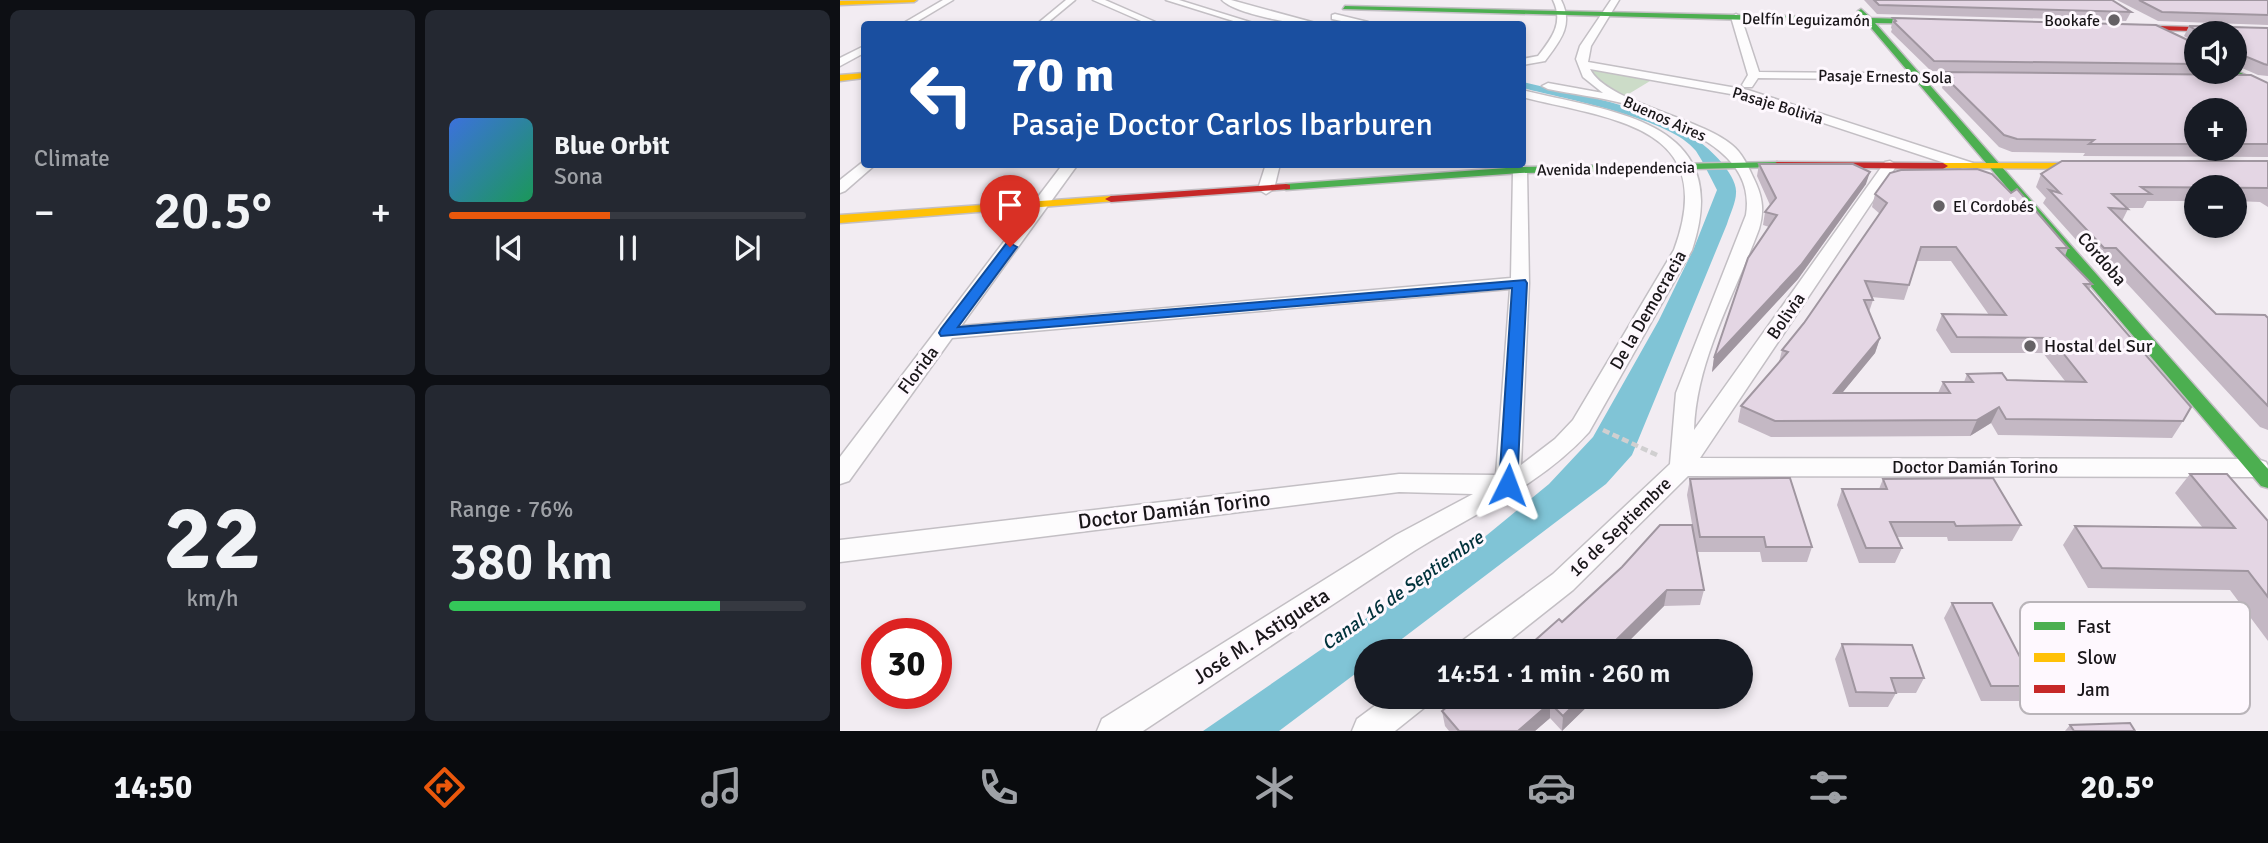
<!DOCTYPE html>
<html lang="en">
<head>
<meta charset="utf-8">
<style>
	body { margin:0; font-family:Signika,sans-serif; background:#242831; color:#f1f3f6; height:100vh; display:flex; flex-direction:column; font-size:26px; white-space:nowrap }
	* { box-sizing:border-box; margin:0 }
	p { font-size:23px; color:#9ea1a6 }
	.icon { flex:none; width:38px; height:38px; fill:none; stroke:currentColor; stroke-width:2; stroke-linecap:round; stroke-linejoin:round }
	.map { position:relative; flex:1; overflow:hidden }
	.details { display:flex; flex-direction:column; gap:10px; padding:10px; background:#0d0f14; width:840px }
	.details>* { flex:none }
	.guide { position:absolute; left:21px; top:21px; width:665px; height:147px; border-radius:7px; box-shadow:0 4px 10px #0003; background:#1a4fa0; color:#fff; overflow:hidden }
	.fabs { position:absolute; left:1344px; top:21px; display:grid; gap:14px }
	.fabs a { display:grid; place-items:center; width:63px; height:63px; border-radius:50%; background:#171b24; box-shadow:0 4px 10px #0003; font-size:35px }
	.speed { position:absolute; left:21px; top:618px; display:flex; gap:14px; font-size:35px; font-weight:700; text-align:center }
	.speed>* { display:grid; place-content:center; width:91px; height:91px; border-radius:50%; background:#171b24; box-shadow:0 4px 10px #0003; line-height:1 }
	.speed .limit { border:10px solid #d22; background:#fff; color:#111 }
	.pin { position:absolute; display:grid; place-items:center; width:60px; height:60px; color:#fff; margin:-72px -30px; border-radius:50% 50% 50% 0; rotate:-45deg; box-shadow:0 0 7px #0007 }
	.pin .icon { rotate:45deg }
	.me { position:absolute; width:77px; margin:-38px; rotate:3deg; stroke-linejoin:round; filter:drop-shadow(0 0 5px #0008) }
	.turn { display:flex; align-items:center; gap:24px; height:147px; padding:0 35px; font-size:32px }
	.turn .icon { width:91px; height:91px; stroke-width:2.5 }
	.turn b { display:block; font-size:49px; line-height:60px }
	.big { font-size:52px; font-weight:600; line-height:1.1 }
	.details .card { flex:1; display:flex; flex-direction:column; justify-content:center; gap:10px; min-width:0; padding:0 24px; border-radius:10px; background:#242831 }
	.details .dial { align-items:center; gap:0 }
	.dial b { font-size:91px; line-height:1 }
	.song { display:flex; align-items:center; gap:21px }
	.cover { width:84px; height:84px; border-radius:10px; background:linear-gradient(135deg,hsl(220 70% 55%),hsl(150 70% 35%)) }
	.played { height:7px; border-radius:4px; background:linear-gradient(90deg,#ea580c 45%,#363941 45%) }
	.keys { display:flex; justify-content:space-around; direction:ltr }
	.heat { display:flex; justify-content:space-between; align-items:center; font-size:38px; direction:ltr }
	.charge { height:10px; border-radius:5px; background:linear-gradient(90deg,#34c759 76%,#363941 0) }
	.details .tiles { flex:1; display:grid; gap:10px; grid-template-columns:repeat(2,1fr) }
	.trip { position:absolute; left:514px; top:639px; width:399px; height:70px; border-radius:35px; background:#171b24; box-shadow:0 4px 10px #0003; font-weight:600; line-height:70px; text-align:center }
	.tabs { display:flex; height:112px; justify-content:space-around; align-items:center; background:#090b0e; color:#9ea1a6 }
	.tabs .icon { width:49px; height:49px }
	.tabs .current { color:#ea580c }
	.tabs b { font-size:32px; color:#f1f3f6 }
	main { display:flex; flex:1; min-height:0 }
	.map>svg:first-child { display:block }
	.green { fill:#ccdcc8 }
	.water { fill:#80c4d6 }
	.lines { fill:none; stroke-linecap:round; stroke-linejoin:round }
	.street-casing { stroke:#c3bfc4; stroke-width:3 }
	.fast-casing { stroke:#c3bfc4; stroke-width:3 }
	.slow-casing { stroke:#c3bfc4; stroke-width:3 }
	.jam-casing { stroke:#c3bfc4; stroke-width:3 }
	.path { stroke:#d0cfd0; stroke-width:4.5; stroke-dasharray:7 3.5; stroke-linecap:butt }
	.street { fill:#fdfcfd; fill-rule:evenodd }
	.fast { fill:#4caf50; fill-rule:evenodd }
	.slow { fill:#ffc107; fill-rule:evenodd }
	.jam { fill:#c62828; fill-rule:evenodd }
	.wall { fill:#c4b8c4; fill-rule:evenodd }
	.shaded-wall { fill:#a096a0 }
	.building { fill:#e4d6e4; stroke:#a096a0; stroke-width:2; fill-rule:evenodd }
	.route { fill:#1a73e8; stroke:#114b97; stroke-width:2 }
	.poi-dot { fill:#656165; stroke:#fef8fe; stroke-width:2.5 }
	.labels { text-anchor:middle; stroke-width:6; stroke-linejoin:round; paint-order:stroke }
	.far-street-label { font-size:16px; fill:#191619; stroke:#fef8fe }
	.far-poi-label { font-size:16px; fill:#191619; stroke:#fef8fe; text-anchor:end }
	.street-label { font-size:18px; fill:#191619; stroke:#fef8fe }
	.poi-label { font-size:18px; fill:#191619; stroke:#fef8fe; text-anchor:start }
	.water-label { font-size:19px; font-style:italic; fill:#00323b; stroke:#fef8fe }
	.near-street-label { font-size:21px; fill:#191619; stroke:#fef8fe }
	.key { fill:#fef8fe; stroke:#b9b4b9; stroke-width:2 }
	.key-label { font-size:19px; fill:#191619 }
</style>
</head>
<body>
<main>
<section class="details">
<div class="tiles">
<div class="card"><p>Climate</p>
<div class="heat"><a>−</a><b class="big">20.5°</b><a>+</a></div>
</div>
<div class="card">
<div class="song"><i class="cover"></i><div><b>Blue Orbit</b><p>Sona</p></div></div>
<div class="played"></div>
<div class="keys"><svg class="icon" aria-label="previous" viewBox="0 0 24 24"><path d="M18 5L8 12l10 7zM5 5v14"/></svg><svg class="icon" aria-label="pause" viewBox="0 0 24 24"><path d="M8 5v14M16 5v14"/></svg><svg class="icon" aria-label="next" viewBox="0 0 24 24"><path d="M6 5l10 7-10 7zM19 5v14"/></svg></div>
</div>
<div class="card dial"><b>22</b><p>km/h</p></div>
<div class="card"><p>Range · 76%</p><b class="big">380 km</b><div class="charge"></div></div>
</div>
</section>
<div class="map">
<svg width="1428" height="731" viewBox="0 0 1428 731">
	<rect width="100%" height="100%" fill="#f2ecf2"/>
	<!-- green -->
	<polygon class="green" points="746,65 815,78 782,98 752,75"/>
	<!-- water -->
	<path class="water" d="M683,82C750,99 836,107 883,164C888,171 897,183 896,193C896,202 890,214 887,224L792,455L766,484L546,651H527V665L439,731H363L647,535L709,484L753,437L819,320L854,248L877,190C870,177 864,163 856,151C831,118 724,99 683,88Z"/>
	<g class="lines">
		<defs>
			<g id="street">
				<polygon points="103,0 113,0 73,24 62,24"/>
				<polygon points="226,0 235,0 206,24 197,24"/>
				<polygon points="253,0 265,0 320,24 308,24"/>
				<polygon points="326,0 339,0 413,23 403,24"/>
				<path d="M382,0H391L479,24C460,26 395,14 382,0Z"/>
				<path d="M713,0H721C734,25 720,41 705,61L682,65V59L698,56C712,38 724,23 713,0Z"/>
				<path d="M771,0H779L751,46L748,62L908,90L1133,163L1135,166L1133,169H1123L902,96L750,69C766,102 861,118 892,145C902,153 908,166 913,177C922,195 925,209 919,229C895,294 856,360 854,430L1045,162L1050,161L1057,165L860,458L1417,459L1426,462L1428,466L1426,474L1417,477L848,476L733,590L656,651H618L622,641L713,574L830,464L836,393L906,215C915,159 859,135 816,117C805,113 793,105 782,103C759,97 732,94 708,89L702,86L708,83L763,93L743,77L736,59L740,46Z"/>
				<polygon points="495,14 528,22 530,24 515,24 492,19 492,15"/>
				<polygon points="896,14 901,17 919,72 1133,74 1139,77 1133,80 918,78 912,87 904,87 902,85 908,75 891,17"/>
				<polygon points="24,46 24,53 0,66 0,58"/>
				<path d="M682,90C775,113 895,120 852,250L749,432C700,486 635,513 574,551C483,610 394,671 303,731H257L262,719L556,535L633,494L559,492L0,562V540L559,474L656,475L670,289L112,338L9,481L0,484V457L223,164H238L121,326L671,278L673,171L667,164H682L687,170L689,283L681,465L715,439L733,420L834,250C880,125 773,120 682,97Z"/>
				<polygon points="24,161 24,164 36,164 5,191 0,193 0,180"/>
				<polygon points="426,164 440,164 434,189 426,194 418,189"/>
				<polygon points="548,696 590,696 585,707 555,731 512,731 517,719"/>
			</g>
			<g id="fast">
				<polygon points="505,6 1023,18 1018,11 1021,9 1031,18 1095,20 1092,24 1035,23 1428,469 1428,488 1421,486 1027,23 503,9"/>
				<polygon points="1395,70 1428,86 1428,93 1391,74 1390,72"/>
				<polygon points="937,162 942,165 941,167 680,173 446,190 440,187 446,184 680,167"/>
			</g>
			<g id="slow">
				<polygon points="77,0 74,2 0,5 0,1"/>
				<polygon points="24,73 24,78 0,81 0,75"/>
				<polygon points="1103,163 1254,163 1259,166 1254,169 1099,168 1098,166"/>
				<polygon points="271,196 275,197 275,201 0,223 0,215"/>
			</g>
			<g id="jam">
				<polygon points="1282,25 1428,29 1428,33 1279,29"/>
				<polygon points="937,162 1103,163 1108,166 1103,169 933,167 932,165"/>
				<polygon points="446,184 450,185 450,189 271,202 265,199 271,196"/>
			</g>
		</defs>
		<!-- street casing -->
		<use href="#street" class="street-casing"/>
		<!-- fast casing -->
		<use href="#fast" class="fast-casing"/>
		<!-- slow casing -->
		<use href="#slow" class="slow-casing"/>
		<!-- jam casing -->
		<use href="#jam" class="jam-casing"/>
		<!-- path -->
		<polyline class="path" points="763,430 819,456"/>
		<!-- street -->
		<use href="#street" class="street"/>
		<!-- fast -->
		<use href="#fast" class="fast"/>
		<!-- slow -->
		<use href="#slow" class="slow"/>
		<!-- jam -->
		<use href="#jam" class="jam"/>
	</g>
	<!-- wall -->
	<g class="wall">
		<polygon points="1024,0 1272,0 1291,12 1286,21 1037,14"/>
		<polygon points="1277,0 1428,0 1428,25 1318,21"/>
		<path d="M1053,18L1356,44V72H1386L1385,75L1428,83V157L1243,156L1245,153L1172,152L1159,147L1102,88L1106,72L1379,75L1091,71L1051,32L1052,29L1051,28ZM1356,110H1395V149H1356Z"/>
		<polygon points="1349,26 1428,28 1428,76 1418,75 1395,65 1395,33 1356,33 1356,43 1344,36"/>
		<polygon points="1428,161 1428,207 1420,202 1395,201 1395,187 1356,187 1356,201 1307,201 1303,208 1287,208 1288,209 1282,221 1368,306 1376,314 1428,318 1428,430 1420,427 1268,263 1257,263 1203,203 1206,198 1196,187 1201,174"/>
		<polygon points="919,164 1026,184 958,279 872,372 874,358 929,227 923,225 925,212 930,205 917,176"/>
		<path d="M1171,193L1228,248L1225,256L1252,284L1249,290L1343,421L1332,438L1158,435L1151,423L1130,436L931,437L898,422L901,406L939,362L942,350L964,323L1040,214L1032,207L1035,194ZM1077,261H1111L1149,315L1102,314L1096,330L1111,353H1203L1225,381L1167,380L1127,374L1124,382H1103L1098,393H1002L1035,353L1040,338L1029,312L1033,300L1031,297L1064,300Z"/>
		<polygon points="1350,474 1428,521 1428,641 1390,590 1248,588 1223,545 1235,526 1363,528 1335,493"/>
		<polygon points="850,479 972,547 967,562 922,562 920,552 857,552 864,590 860,605 824,606 779,651 683,651 722,622 856,547 847,495"/>
		<polygon points="1043,479 1181,525 1172,541 1108,541 1107,537 1057,537 1062,548 1055,563 1019,563 997,505 1002,489 1039,489"/>
		<polygon points="1112,603 1195,686 1183,701 1141,701 1104,618"/>
		<polygon points="1002,644 1084,678 1076,693 1056,693 1048,707 1009,707 995,659"/>
		<polygon points="620,696 758,696 722,731 710,718 695,731 609,731 605,726 602,711"/>
		<polygon points="1230,725 1295,731 1225,731"/>
	</g>
	<!-- shaded-wall -->
	<g class="shaded-wall">
		<polygon points="1030,172 1026,184 958,279 872,372 874,358"/>
		<polygon points="1040,338 1035,353 989,409 994,393"/>
		<polygon points="1159,407 1151,423 1130,436 1137,420"/>
		<polygon points="827,590 824,606 779,651 765,651"/>
		<polygon points="743,696 758,696 722,731 723,716"/>
		<polygon points="710,703 710,718 695,731 678,731"/>
	</g>
	<!-- building -->
	<g class="building">
		<polygon points="1034,0 1272,0 1291,12 1039,5"/>
		<polygon points="1299,0 1428,0 1428,15 1322,12"/>
		<polygon points="1053,18 1316,25 1356,44 1356,64 1094,61 1054,22 1056,21"/>
		<polygon points="1349,26 1428,28 1428,65 1424,64 1400,54 1398,59 1395,59 1395,33 1361,33"/>
		<polygon points="1106,72 1411,75 1428,83 1428,144 1395,144 1395,110 1356,110 1356,144 1249,144 1254,140 1177,139 1164,135 1105,77 1112,77"/>
		<polygon points="1222,161 1428,161 1428,188 1301,187 1311,194 1272,194 1288,209 1269,208 1368,306 1376,314 1425,315 1428,318 1428,406 1276,248 1264,248 1209,190 1220,193 1201,174"/>
		<polygon points="919,164 1013,164 1030,172 961,265 874,358 908,258 937,215 925,212 936,198"/>
		<path d="M1137,169L1152,174L1171,193L1177,189L1228,248H1217L1252,284H1244L1351,407L1343,421L1166,419L1159,407L1137,420L935,421L901,406L948,352L942,350L964,323L1047,203L1035,194L1050,173L1061,170ZM1081,247H1116L1166,315L1102,314L1117,337L1211,338L1246,382L1167,380L1162,373L1127,374L1133,382H1103L1110,393H994L1040,338L1024,300H1033L1025,281L1069,285Z"/>
		<polygon points="1350,474 1387,474 1428,521 1428,597 1408,571 1262,568 1235,526 1395,528"/>
		<polygon points="950,478 972,547 926,547 924,537 860,537 850,479"/>
		<polygon points="1153,478 1181,525 1116,526 1114,522 1050,522 1062,548 1026,548 1002,489 1047,489 1043,479"/>
		<polygon points="820,525 852,525 864,590 827,590 765,651 683,651 719,619 722,622 782,567"/>
		<polygon points="1112,603 1152,603 1195,686 1151,686"/>
		<polygon points="1002,644 1072,645 1084,678 1051,678 1056,693 1016,692"/>
		<polygon points="620,696 743,696 723,716 710,703 678,731 619,731 602,711"/>
		<polygon points="1290,723 1295,731 1234,731 1230,725"/>
	</g>
	<!-- route -->
	<polygon class="route" points="170,243 177,247 118,327 685,280 687,283 677,485 675,490 661,490 659,485 672,288 101,336 99,333 101,329 166,244"/>
	<!-- markers -->
	<g class="poi-dot">
		<circle cx="1274" cy="20" r="7"/>
		<circle cx="1099" cy="206" r="7"/>
		<circle cx="1190" cy="346" r="7"/>
	</g>
	<g class="labels">
		<!-- far-street labels -->
		<g class="far-street-label">
			<text transform="translate(966 19) rotate(1)" y="6">Delfín Leguizamón</text>
			<text transform="translate(1045 76) rotate(1)" y="6">Pasaje Ernesto Sola</text>
			<text transform="translate(938 105) rotate(17)" y="6">Pasaje Bolivia</text>
			<text transform="translate(825 118) rotate(24)" y="6">Buenos Aires</text>
			<text transform="translate(776 168) rotate(-1)" y="6">Avenida Independencia</text>
		</g>
		<!-- far-poi labels -->
		<g class="far-poi-label">
			<text x="1260" y="26">Bookafe</text>
			<text x="1113" y="212" text-anchor="start">El Cordobés</text>
		</g>
		<!-- street labels -->
		<g class="street-label">
			<text transform="translate(1262 259) rotate(49)" y="6">Córdoba</text>
			<text transform="translate(808 310) rotate(-60)" y="6">De la Democracia</text>
			<text transform="translate(946 316) rotate(-55)" y="6">Bolivia</text>
			<text transform="translate(78 370) rotate(-53)" y="6">Florida</text>
			<text x="1135" y="473">Doctor Damián Torino</text>
			<text transform="translate(780 527) rotate(-44)" y="6">16 de Septiembre</text>
		</g>
		<!-- poi labels -->
		<g class="poi-label">
			<text x="1204" y="352">Hostal del Sur</text>
		</g>
		<!-- water labels -->
		<g class="water-label">
			<text transform="translate(562 590) rotate(-35)" y="7">Canal 16 de Septiembre</text>
		</g>
		<!-- near-street labels -->
		<g class="near-street-label">
			<text transform="translate(334 510) rotate(-7)" y="7">Doctor Damián Torino</text>
			<text transform="translate(421 636) rotate(-33)" y="7">José M. Astigueta</text>
		</g>
	</g>
	<!-- legend -->
	<rect x="1180" y="602" width="230" height="112" rx="10" class="key"/>
	<rect x="1194" y="622" width="31" height="8" fill="#4caf50"/>
	<rect x="1194" y="653" width="31" height="9" fill="#ffc107"/>
	<rect x="1194" y="685" width="31" height="8" fill="#c62828"/>
	<g class="key-label">
		<text x="1237" y="633">Fast</text>
		<text x="1237" y="664">Slow</text>
		<text x="1237" y="696">Jam</text>
	</g>
</svg>
<div class="fabs">
<a><svg class="icon" aria-label="sound" viewBox="0 0 24 24"><path d="M4 9h4l5-4v14l-5-4H4zM17 9q2 3 0 6"/></svg></a>
<a>+</a>
<a>−</a>
</div>
<div class="speed"><div class="limit">30</div></div>
<div class="pin" style="left:170px;top:247px;background:#d93025"><svg class="icon" aria-label="arrive" viewBox="0 0 24 24"><path d="M6 21V4h12l-3 4 3 4H6"/></svg></div>
<svg class="me" style="left:668px;top:485px" viewBox="-20 -20 40 40"><path d="M0-17L14 15 0 8-14 15z" fill="#1a73e8" stroke="#fff" stroke-width="4"/></svg>
<div class="trip">14:51 · 1 min · 260 m</div>
<div class="guide">
<div class="turn"><svg class="icon" aria-label="left" viewBox="0 0 24 24"><path d="M17 20v-9H6M10 6l-5 5 5 5"/></svg><div><b>70 m</b>Pasaje Doctor Carlos Ibarburen</div></div>
</div>
</div>
</main>
<nav class="tabs">
<b>14:50</b>
<svg class="icon current" aria-label="directions" viewBox="0 0 24 24"><path d="M12 3l9 9-9 9-9-9zM9 14v-3h6M13 9l2 2-2 2"/></svg>
<svg class="icon" aria-label="music" viewBox="0 0 24 24"><path d="M9 18V5l10-2v13"/><circle cx="6" cy="18" r="3"/><circle cx="16" cy="16" r="3"/></svg>
<svg class="icon" aria-label="phone" viewBox="0 0 24 24"><path d="M5 4h4l2 5-3 2q2 4 5 5l2-3 5 2v4C11 20 4 13 5 4z"/></svg>
<svg class="icon" aria-label="climate" viewBox="0 0 24 24"><path d="M12 3v18M4 7l16 10M4 17L20 7"/></svg>
<svg class="icon" aria-label="car" viewBox="0 0 24 24"><path d="M5 17H2v-5l4-1 3-4h7l3 4 3 1v5h-3M9 17h6M6 11h13"/><circle cx="7" cy="17" r="2"/><circle cx="17" cy="17" r="2"/></svg>
<svg class="icon" aria-label="filters" viewBox="0 0 24 24"><path d="M4 7h16M4 17h16"/><circle cx="9" cy="7" r="2"/><circle cx="15" cy="17" r="2"/></svg>
<b>20.5°</b>
</nav>
</body>
</html>
